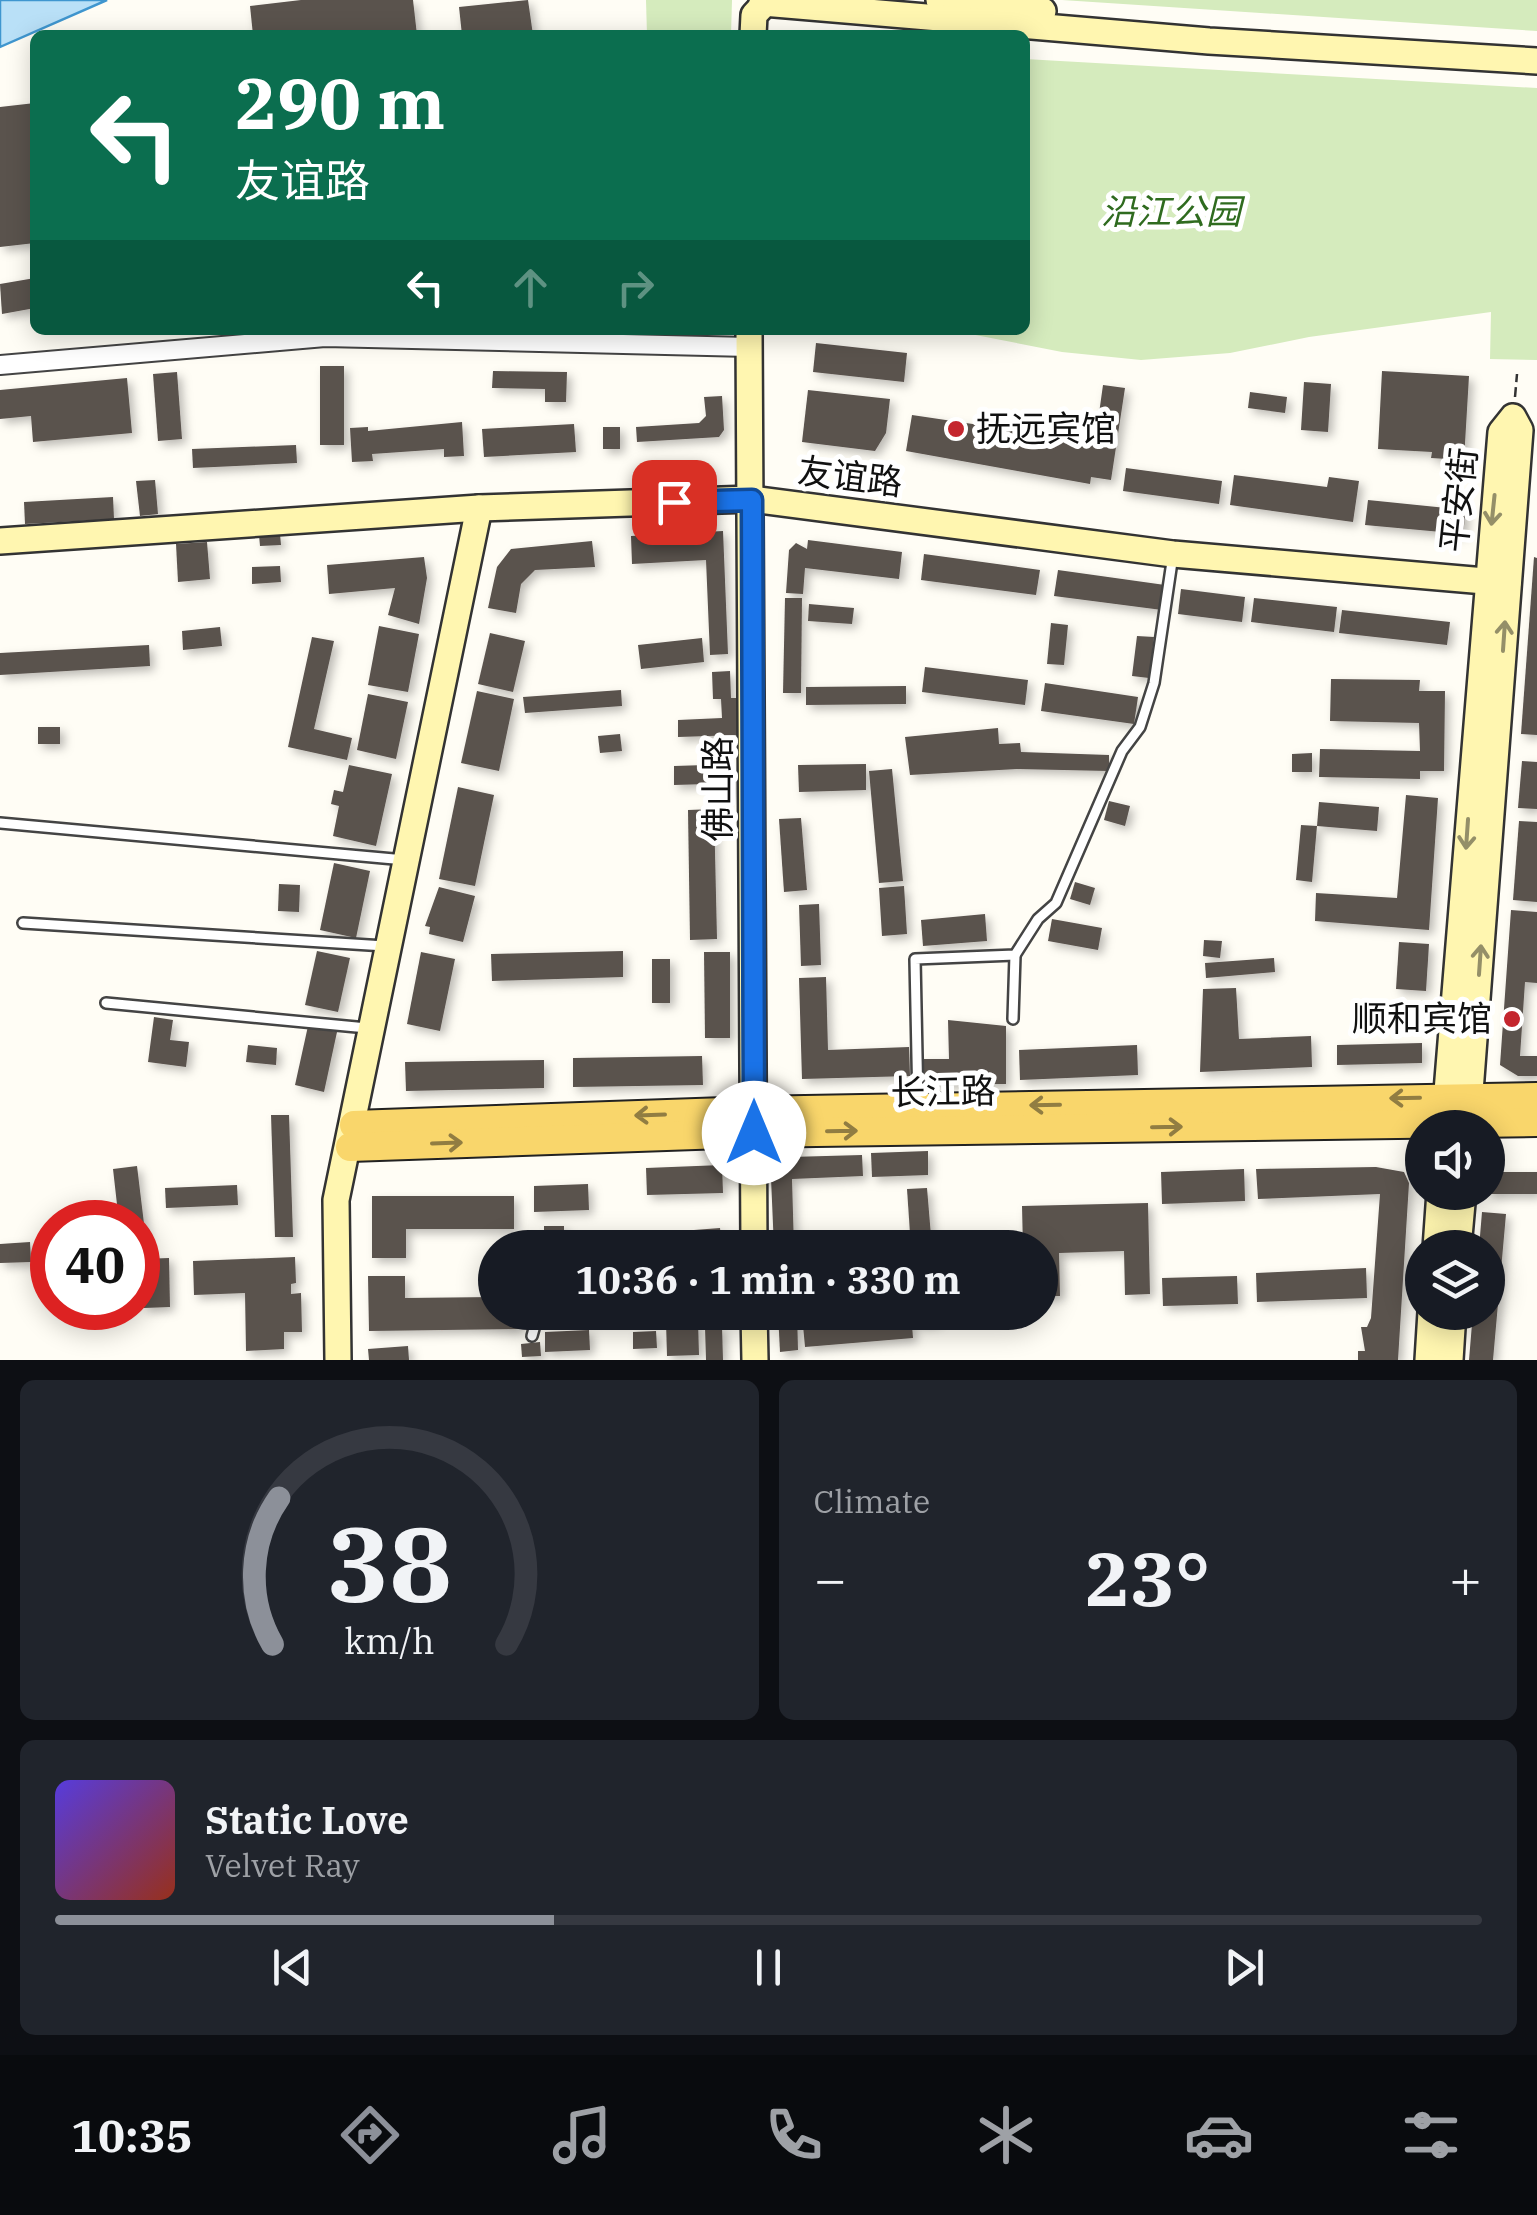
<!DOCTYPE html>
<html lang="en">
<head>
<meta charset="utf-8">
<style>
	body { margin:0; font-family:"IBM Plex Serif","Noto Sans SC",serif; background:#20242c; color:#f1f3f6; height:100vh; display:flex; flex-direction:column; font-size:38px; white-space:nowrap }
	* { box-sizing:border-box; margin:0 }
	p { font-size:32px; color:#9ea1a6 }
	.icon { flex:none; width:55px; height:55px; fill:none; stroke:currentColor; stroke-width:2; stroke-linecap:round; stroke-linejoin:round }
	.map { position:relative; height:1360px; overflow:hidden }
	.panel { display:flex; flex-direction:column; gap:20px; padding:20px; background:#0d0f14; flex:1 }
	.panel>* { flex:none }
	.guide { position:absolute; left:30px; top:30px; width:1000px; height:305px; border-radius:15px; box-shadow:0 5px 25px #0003; background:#0b6e4f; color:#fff; overflow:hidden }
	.tools { position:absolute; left:1405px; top:1110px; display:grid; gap:20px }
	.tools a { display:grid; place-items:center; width:100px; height:100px; border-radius:50%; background:#171b24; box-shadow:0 5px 25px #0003; font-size:50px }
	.speed { position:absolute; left:30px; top:1200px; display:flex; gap:20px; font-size:50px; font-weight:700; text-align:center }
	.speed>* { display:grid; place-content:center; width:130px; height:130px; border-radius:50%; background:#171b24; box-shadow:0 5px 25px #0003; line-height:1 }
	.speed .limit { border:15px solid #d22; background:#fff; color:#111 }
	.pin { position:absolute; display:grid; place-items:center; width:85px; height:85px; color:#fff; margin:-42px; border-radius:20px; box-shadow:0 5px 15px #0006 }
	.me { position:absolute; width:110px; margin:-55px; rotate:0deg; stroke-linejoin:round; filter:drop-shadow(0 0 8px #0008) }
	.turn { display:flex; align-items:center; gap:35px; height:210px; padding:0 40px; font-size:45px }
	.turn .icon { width:130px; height:130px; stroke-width:2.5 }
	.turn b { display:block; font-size:70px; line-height:85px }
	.lanes { display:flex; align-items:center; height:95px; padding:0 40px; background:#0003; justify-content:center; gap:50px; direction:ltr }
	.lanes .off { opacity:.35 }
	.big { font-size:75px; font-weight:700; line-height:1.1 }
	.panel .tile { flex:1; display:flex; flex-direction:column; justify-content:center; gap:15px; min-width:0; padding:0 35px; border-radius:15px; background:#20242c }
	.panel .dial { align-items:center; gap:0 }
	.dial svg { height:260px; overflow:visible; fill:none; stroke:#363941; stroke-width:7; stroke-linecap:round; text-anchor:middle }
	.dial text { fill:#f1f3f6; stroke:none }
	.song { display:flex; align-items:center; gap:30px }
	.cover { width:120px; height:120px; border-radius:15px; background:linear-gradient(135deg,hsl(250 70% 55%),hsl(10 70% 35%)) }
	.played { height:10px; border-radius:5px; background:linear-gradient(90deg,#8c9099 35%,#363941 35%) }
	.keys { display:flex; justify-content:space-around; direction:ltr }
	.heat { display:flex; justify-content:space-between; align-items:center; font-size:55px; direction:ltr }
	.panel .tiles { flex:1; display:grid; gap:20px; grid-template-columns:1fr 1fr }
	.tile:last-child { grid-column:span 2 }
	.trip { position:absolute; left:478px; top:1230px; width:580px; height:100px; border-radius:50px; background:#171b24; box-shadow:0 5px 25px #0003; font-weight:700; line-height:100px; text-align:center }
	.tab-bar { display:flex; height:160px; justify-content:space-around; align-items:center; background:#090b0e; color:#9ea1a6 }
	.tab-bar .icon { width:70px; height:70px }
	.tab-bar .selected { color:#8c9099 }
	.tab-bar b { font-size:45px; color:#f1f3f6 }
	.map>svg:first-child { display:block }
	.green { fill:#d5ebbd }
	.water { fill:#b9e0f7; stroke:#3f96cf; stroke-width:2.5 }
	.building { fill:#5a524d; filter:url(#shadow) }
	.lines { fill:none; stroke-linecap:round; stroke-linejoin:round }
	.lane-casing { stroke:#444; stroke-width:14 }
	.street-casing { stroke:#444; stroke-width:22 }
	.secondary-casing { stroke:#333; stroke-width:30 }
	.primary-casing { stroke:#222; stroke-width:32 }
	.path { stroke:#333; stroke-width:2.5; stroke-dasharray:10 5; stroke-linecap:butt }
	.lane { stroke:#fff; stroke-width:9 }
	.street { stroke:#fff; stroke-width:18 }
	.secondary { stroke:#fff6b0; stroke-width:25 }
	.primary { stroke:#f9d66b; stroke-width:28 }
	.oneway { stroke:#948f68 }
	.oneway2 { stroke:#917d42 }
	.route-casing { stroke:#114b97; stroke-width:25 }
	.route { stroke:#1a73e8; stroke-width:18 }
	.poi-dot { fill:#c4262e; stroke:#fff; stroke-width:4 }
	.labels { text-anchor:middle; stroke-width:10; stroke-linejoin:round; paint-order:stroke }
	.park-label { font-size:35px; font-style:italic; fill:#2f6b1f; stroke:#fff }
	.poi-label { font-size:35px; fill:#111; stroke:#fff; text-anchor:start }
	.street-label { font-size:35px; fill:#111; stroke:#fff }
</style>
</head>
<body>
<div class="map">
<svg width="1537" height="1360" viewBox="0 0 1537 1360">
	<defs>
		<filter id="shadow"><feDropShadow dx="4.5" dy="4.5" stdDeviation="5" flood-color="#0004"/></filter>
	</defs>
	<rect width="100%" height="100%" fill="#fffdf5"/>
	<!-- green -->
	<g class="green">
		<polygon points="646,0 732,0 731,35 647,35"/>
		<polygon points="1062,0 1537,0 1537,31"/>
		<polygon points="1025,59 1537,88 1537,360 1490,359 1491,312 1309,337 1230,353 1141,360 1062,352 955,331 1025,330"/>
	</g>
	<!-- water -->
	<polygon class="water" points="0,0 107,0 0,47"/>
	<!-- building -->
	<g class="building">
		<polygon points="301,0 413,0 417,35 253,35 250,6"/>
		<polygon points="528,0 533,35 462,35 459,7"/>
		<polygon points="35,103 35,243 0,247 0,107"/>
		<polygon points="35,278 35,308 2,314 0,284"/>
		<polygon points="816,343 907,353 904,382 813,372"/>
		<rect x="320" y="366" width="24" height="79"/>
		<polygon points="493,371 567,372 566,402 545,402 545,389 492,388"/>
		<polygon points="1382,371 1469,376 1464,460 1431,458 1432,452 1378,449"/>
		<polygon points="177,372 182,439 158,441 153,374"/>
		<polygon points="127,378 132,433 33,442 31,416 0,419 0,390"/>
		<polygon points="1304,382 1331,384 1328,432 1301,430"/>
		<polygon points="1103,385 1125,388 1111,480 1091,477 1090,484 906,451 912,415 1095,442"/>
		<polygon points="808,390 890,399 886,433 875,451 802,442"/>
		<polygon points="1250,392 1287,397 1285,413 1248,408"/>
		<polygon points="722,396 724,430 719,437 637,442 636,427 699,423 706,416 704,397"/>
		<polygon points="462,422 464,456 444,457 444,449 372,454 373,461 352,462 350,428 368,427 368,431"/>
		<polygon points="574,424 576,452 484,457 482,429"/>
		<rect x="603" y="427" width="17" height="22"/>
		<polygon points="296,445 297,463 193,468 192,449"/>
		<polygon points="1126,468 1222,481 1219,504 1123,491"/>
		<polygon points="1234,475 1327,487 1329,477 1359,481 1353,522 1230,505"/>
		<polygon points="155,480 158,514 140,516 136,481"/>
		<polygon points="113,497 114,519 25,524 24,502"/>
		<polygon points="1368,500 1466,510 1463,534 1365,525"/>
		<polygon points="723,531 728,654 710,655 706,560 632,564 631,536"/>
		<polygon points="280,534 281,545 260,546 259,535"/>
		<polygon points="808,540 902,552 899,579 805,568 803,594 786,593 789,550 796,543 807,549"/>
		<polygon points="592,541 595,567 535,570 521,584 516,613 488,608 497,567 511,549"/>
		<polygon points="207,542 210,579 178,582 176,544"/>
		<polygon points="924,554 1040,570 1036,595 921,580"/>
		<polygon points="424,557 427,578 419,624 388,615 395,588 329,594 327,565"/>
		<polygon points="1534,557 1537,558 1537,735 1521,734"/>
		<polygon points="280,566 281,582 252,584 252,567"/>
		<polygon points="1058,570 1165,585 1162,610 1054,596"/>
		<polygon points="1181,589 1245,597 1242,622 1178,614"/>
		<polygon points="785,598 802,598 801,693 783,693"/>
		<polygon points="1254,598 1337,607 1334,632 1251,622"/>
		<polygon points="809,604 854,608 852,624 808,621"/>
		<polygon points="1342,610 1450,622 1447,645 1339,633"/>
		<polygon points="1051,623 1068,625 1064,665 1047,664"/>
		<polygon points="379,626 419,634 408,692 368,685"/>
		<polygon points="220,627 222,646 183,650 182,631"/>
		<polygon points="490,633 525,641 513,692 478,684"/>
		<polygon points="1137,636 1154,637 1149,678 1132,676"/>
		<polygon points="312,637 334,641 314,729 352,738 347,760 288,747"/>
		<polygon points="702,638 704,662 641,669 638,645"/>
		<polygon points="149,645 150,666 0,675 0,653"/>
		<polygon points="925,667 1028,680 1025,705 922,692"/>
		<polygon points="730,671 731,698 738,698 739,735 678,737 678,720 722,718 721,699 713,699 712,672"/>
		<polygon points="1331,679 1420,680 1419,691 1445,691 1444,771 1420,771 1420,779 1319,777 1320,749 1420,751 1419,723 1330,721"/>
		<polygon points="1045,683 1138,697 1134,724 1041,711"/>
		<polygon points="906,686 906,704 806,705 806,687"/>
		<polygon points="621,690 622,706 525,713 523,697"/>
		<polygon points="477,691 514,699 499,771 461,763"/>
		<polygon points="368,694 408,702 396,759 357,750"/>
		<rect x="38" y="727" width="22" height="17"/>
		<polygon points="998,728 999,744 1020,743 1021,752 1109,755 1109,771 1017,769 910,775 905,737"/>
		<polygon points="620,734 622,751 600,753 598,736"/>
		<polygon points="1312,753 1312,772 1292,772 1292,754"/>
		<polygon points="1522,761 1537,762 1537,809 1518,808"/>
		<polygon points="866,764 866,790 799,792 798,765"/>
		<polygon points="349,765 392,774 376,846 333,836 339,806 331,804 334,790 343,792"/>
		<polygon points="706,765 707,784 674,785 674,766"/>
		<polygon points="710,765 730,765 731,795 711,795"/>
		<polygon points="892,769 903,881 879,883 869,771"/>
		<polygon points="458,787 494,795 475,886 439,879"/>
		<polygon points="1406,795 1438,798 1429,930 1315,921 1316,893 1397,898"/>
		<polygon points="1109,801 1130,806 1125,826 1104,820"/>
		<polygon points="1319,802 1379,807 1377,831 1317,826"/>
		<polygon points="714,809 717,939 690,940 688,810"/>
		<polygon points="801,818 807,890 784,892 779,819"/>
		<polygon points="1519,821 1537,822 1537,902 1513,900"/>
		<polygon points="1301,825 1317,826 1312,882 1296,880"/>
		<polygon points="334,863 370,871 356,938 320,930"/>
		<polygon points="1075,882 1095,888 1090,905 1070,899"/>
		<polygon points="279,884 300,885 299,912 278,911"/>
		<polygon points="904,886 907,934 882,936 879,888"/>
		<polygon points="439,887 475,896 463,942 429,934 430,927 425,926"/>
		<polygon points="819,904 821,965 801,966 799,905"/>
		<polygon points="1511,910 1537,912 1537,983 1525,982 1520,1056 1537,1056 1537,1076 1518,1076 1500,1065"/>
		<polygon points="985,914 987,941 923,946 921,920"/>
		<polygon points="1052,919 1102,928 1098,950 1048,941"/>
		<polygon points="1204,940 1222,941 1220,958 1203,956"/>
		<polygon points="1399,942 1429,944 1426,991 1396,989"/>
		<polygon points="317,951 350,958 338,1012 305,1005"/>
		<polygon points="623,951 623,977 492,981 491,954"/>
		<polygon points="421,952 455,959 440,1031 407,1024"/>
		<polygon points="704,952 730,952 730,1038 705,1038"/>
		<polygon points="1274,958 1275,972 1206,978 1205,963"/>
		<rect x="652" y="959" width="18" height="44"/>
		<polygon points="826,977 828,1050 909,1047 910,1076 802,1079 799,978"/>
		<polygon points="1236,988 1239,1039 1311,1036 1312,1067 1200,1072 1203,989"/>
		<polygon points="154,1017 173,1020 170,1040 189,1042 186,1067 148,1062"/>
		<polygon points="948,1020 1006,1026 1006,1084 924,1084 923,1059 949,1059"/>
		<polygon points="308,1026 337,1032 324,1092 295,1085"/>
		<polygon points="1422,1043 1422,1063 1337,1065 1337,1045"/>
		<polygon points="248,1045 277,1048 276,1065 246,1062"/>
		<polygon points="1137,1045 1138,1075 1020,1080 1019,1050"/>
		<polygon points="702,1056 703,1085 573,1087 573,1058"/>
		<polygon points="544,1060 544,1088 406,1091 405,1062"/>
		<polygon points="271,1115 289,1115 293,1237 275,1237"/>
		<polygon points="928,1151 928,1175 872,1177 871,1153"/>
		<polygon points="862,1155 863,1176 792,1179 794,1248 774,1248 771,1178 775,1178 775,1162 790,1161 790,1157"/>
		<polygon points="722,1165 723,1193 647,1195 646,1168"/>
		<polygon points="137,1166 146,1240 138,1241 138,1222 119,1222 113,1169"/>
		<polygon points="1376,1167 1404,1172 1409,1183 1398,1360 1358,1360 1358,1351 1365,1351 1361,1327 1367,1327 1371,1318 1380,1194 1258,1199 1256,1169"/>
		<polygon points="1244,1169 1245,1201 1162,1204 1161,1172"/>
		<rect x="1488" y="1172" width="49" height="22"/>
		<polygon points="588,1184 589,1210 534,1212 534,1186"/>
		<polygon points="237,1185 238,1205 166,1208 165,1188"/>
		<polygon points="927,1188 932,1248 911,1248 907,1189"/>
		<polygon points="372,1196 514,1196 514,1229 406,1229 406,1258 372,1258"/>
		<polygon points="1148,1203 1150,1294 1125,1295 1124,1251 1059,1253 1060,1296 1040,1296 1040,1248 1023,1248 1022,1206"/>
		<polygon points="1482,1212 1506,1214 1493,1360 1469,1360 1473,1312 1488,1312 1488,1248 1479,1248"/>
		<rect x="544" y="1226" width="20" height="22"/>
		<polygon points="720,1228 722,1248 695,1248 694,1230"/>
		<polygon points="648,1236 649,1248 601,1248 601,1237"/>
		<polygon points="681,1236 681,1248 655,1248 655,1237"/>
		<polygon points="30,1242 31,1262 0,1263 0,1244"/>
		<polygon points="295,1257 296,1283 291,1284 291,1294 301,1293 302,1332 284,1332 284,1349 246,1351 245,1293 194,1295 193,1261"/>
		<polygon points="169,1258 170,1307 144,1308 143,1259"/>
		<polygon points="1366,1268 1367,1298 1257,1302 1256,1273"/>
		<polygon points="368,1276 405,1276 405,1298 495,1297 495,1312 519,1312 519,1329 369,1331"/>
		<polygon points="1237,1276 1238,1304 1163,1306 1162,1278"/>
		<polygon points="778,1312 797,1312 798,1350 780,1352"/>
		<polygon points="911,1312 913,1338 805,1347 802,1315"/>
		<polygon points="916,1312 937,1312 937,1322 917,1324"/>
		<polygon points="698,1321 699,1355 667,1356 666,1322"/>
		<polygon points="722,1326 723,1360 706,1360 705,1327"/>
		<polygon points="589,1330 590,1350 545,1352 545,1332"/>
		<polygon points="656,1331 657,1348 633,1349 633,1332"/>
		<polygon points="540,1342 541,1356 522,1357 521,1344"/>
		<polygon points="408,1346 409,1360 369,1360 368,1349"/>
	</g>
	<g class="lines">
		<defs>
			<g id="lane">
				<polyline points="0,823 405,860"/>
				<polyline points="23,923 385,946"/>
				<polyline points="106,1003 367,1028"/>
				<polyline points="1013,1019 1015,955"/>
				<polyline points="918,1105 915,959 1015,955 1038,919 1056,903 1122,751 1140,727 1154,683 1173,555"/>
				<polyline points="532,1336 537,1318 551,1313 680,1312"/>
			</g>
			<polyline id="street" points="0,365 325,337 749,347"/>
			<g id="secondary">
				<polyline points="939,0 1043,11"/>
				<polyline points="762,3 1209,41 1537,61"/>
				<polyline points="753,35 754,15 768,0"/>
				<polyline points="749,330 754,1248"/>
				<polyline points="0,541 479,508 752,499 1173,554 1508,583"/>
				<polyline points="1445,1116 1501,432 1513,417 1520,430 1468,1118"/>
				<polyline points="1436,1248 1440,1192"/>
				<polyline points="1458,1248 1463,1192"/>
				<polyline points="754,1312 755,1360"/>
				<polyline points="338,1360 336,1200 479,508"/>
				<polyline points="1428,1360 1431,1312"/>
				<polyline points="1450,1360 1453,1312"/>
			</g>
			<g id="primary">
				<polyline points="354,1125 754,1111 1537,1097"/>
				<polyline points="350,1147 753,1133 1537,1122"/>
			</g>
		</defs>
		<!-- lane casing -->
		<use href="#lane" class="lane-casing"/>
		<!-- street casing -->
		<use href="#street" class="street-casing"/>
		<!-- secondary casing -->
		<use href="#secondary" class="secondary-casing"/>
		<!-- primary casing -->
		<use href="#primary" class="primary-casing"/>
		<!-- path -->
		<polyline class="path" points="1515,397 1517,374"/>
		<!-- lane -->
		<use href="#lane" class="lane"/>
		<!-- street -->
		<use href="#street" class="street"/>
		<!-- secondary -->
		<use href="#secondary" class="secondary"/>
		<!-- primary -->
		<use href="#primary" class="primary"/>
	</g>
	<!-- one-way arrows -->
	<defs><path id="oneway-shaft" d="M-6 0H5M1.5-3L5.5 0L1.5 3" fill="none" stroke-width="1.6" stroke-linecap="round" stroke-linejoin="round" transform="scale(2.5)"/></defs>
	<g class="oneway">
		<use href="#oneway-shaft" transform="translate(1493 510) rotate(96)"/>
		<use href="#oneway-shaft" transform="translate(1504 636) rotate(-86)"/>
		<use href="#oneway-shaft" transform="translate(1467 834) rotate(94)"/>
		<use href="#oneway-shaft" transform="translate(1480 960) rotate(-86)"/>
	</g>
	<g class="oneway2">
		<use href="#oneway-shaft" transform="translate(1405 1098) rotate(179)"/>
		<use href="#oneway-shaft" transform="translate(1045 1105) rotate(179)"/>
		<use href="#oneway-shaft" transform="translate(650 1115) rotate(178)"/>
		<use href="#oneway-shaft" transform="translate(1167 1127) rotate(-1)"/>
		<use href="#oneway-shaft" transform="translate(842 1131) rotate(-1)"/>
		<use href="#oneway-shaft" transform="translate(447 1143) rotate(-2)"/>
	</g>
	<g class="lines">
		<defs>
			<polyline id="route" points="674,502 752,500 754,1133"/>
		</defs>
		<!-- route casing -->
		<use href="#route" class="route-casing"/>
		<!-- route -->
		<use href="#route" class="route"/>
	</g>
	<!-- markers -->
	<g class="poi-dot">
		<circle cx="956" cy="429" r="10"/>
		<circle cx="1512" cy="1019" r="10"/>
	</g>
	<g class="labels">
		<!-- park labels -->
		<g class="park-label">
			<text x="1171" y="224">沿江公园</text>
		</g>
		<!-- poi labels -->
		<g class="poi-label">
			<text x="976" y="441">抚远宾馆</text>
			<text x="1492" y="1031" text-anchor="end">顺和宾馆</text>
		</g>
		<!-- street labels -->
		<g class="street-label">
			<text transform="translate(850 477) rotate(7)" y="12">友谊路</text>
			<text transform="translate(1459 500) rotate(-84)" y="12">平安街</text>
			<text transform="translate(718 789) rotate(-90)" y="12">佛山路</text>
			<text transform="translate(943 1092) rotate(-1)" y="12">长江路</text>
		</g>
	</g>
</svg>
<div class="tools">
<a><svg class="icon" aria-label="sound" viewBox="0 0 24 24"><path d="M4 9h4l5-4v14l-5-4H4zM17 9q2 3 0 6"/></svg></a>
<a><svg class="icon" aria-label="layers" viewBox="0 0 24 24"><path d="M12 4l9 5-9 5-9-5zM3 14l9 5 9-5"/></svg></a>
</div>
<div class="speed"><div class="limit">40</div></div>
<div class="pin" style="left:674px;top:502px;background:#d93025"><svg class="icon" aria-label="arrive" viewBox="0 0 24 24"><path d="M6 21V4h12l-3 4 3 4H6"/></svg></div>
<svg class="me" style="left:754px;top:1133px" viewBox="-20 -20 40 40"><circle r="19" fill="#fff"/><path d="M0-13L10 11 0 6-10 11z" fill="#1a73e8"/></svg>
<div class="trip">10:36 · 1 min · 330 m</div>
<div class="guide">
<div class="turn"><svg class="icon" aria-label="left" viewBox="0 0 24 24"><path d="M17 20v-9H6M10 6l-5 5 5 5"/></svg><div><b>290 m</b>友谊路</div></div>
<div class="lanes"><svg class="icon" aria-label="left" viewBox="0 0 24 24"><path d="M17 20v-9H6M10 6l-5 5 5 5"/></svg><svg class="icon off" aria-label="ahead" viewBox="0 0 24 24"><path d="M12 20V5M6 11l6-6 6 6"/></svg><svg class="icon off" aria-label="right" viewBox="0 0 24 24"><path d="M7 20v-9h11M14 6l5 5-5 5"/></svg></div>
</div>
</div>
<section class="panel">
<div class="tiles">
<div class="tile dial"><svg viewBox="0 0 100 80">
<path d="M14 69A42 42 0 1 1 86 69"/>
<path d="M14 69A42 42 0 0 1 16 24" stroke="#8c9099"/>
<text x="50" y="56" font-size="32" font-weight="700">38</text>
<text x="50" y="72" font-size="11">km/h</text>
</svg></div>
<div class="tile"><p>Climate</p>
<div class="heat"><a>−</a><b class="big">23°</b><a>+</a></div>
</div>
<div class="tile">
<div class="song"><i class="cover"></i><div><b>Static Love</b><p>Velvet Ray</p></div></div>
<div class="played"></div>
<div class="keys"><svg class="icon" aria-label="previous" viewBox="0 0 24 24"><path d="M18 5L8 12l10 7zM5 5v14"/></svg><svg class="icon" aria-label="pause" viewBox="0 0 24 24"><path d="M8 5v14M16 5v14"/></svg><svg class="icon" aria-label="next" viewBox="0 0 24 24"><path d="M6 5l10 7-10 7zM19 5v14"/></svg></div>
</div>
</div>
</section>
<nav class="tab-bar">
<b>10:35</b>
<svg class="icon selected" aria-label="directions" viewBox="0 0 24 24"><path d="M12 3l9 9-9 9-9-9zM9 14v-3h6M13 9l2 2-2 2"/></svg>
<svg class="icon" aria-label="music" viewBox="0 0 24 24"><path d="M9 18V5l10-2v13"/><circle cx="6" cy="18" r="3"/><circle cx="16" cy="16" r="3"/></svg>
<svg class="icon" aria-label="phone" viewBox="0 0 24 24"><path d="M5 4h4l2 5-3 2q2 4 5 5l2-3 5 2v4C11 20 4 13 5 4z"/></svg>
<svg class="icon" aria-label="climate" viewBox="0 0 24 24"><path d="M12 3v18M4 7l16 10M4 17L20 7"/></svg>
<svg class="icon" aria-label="car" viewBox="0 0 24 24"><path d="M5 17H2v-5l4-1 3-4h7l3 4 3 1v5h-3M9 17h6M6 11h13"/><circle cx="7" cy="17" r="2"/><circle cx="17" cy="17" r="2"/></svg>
<svg class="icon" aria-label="filters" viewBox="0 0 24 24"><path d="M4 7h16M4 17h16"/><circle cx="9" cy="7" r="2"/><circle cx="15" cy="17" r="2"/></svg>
</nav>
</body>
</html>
